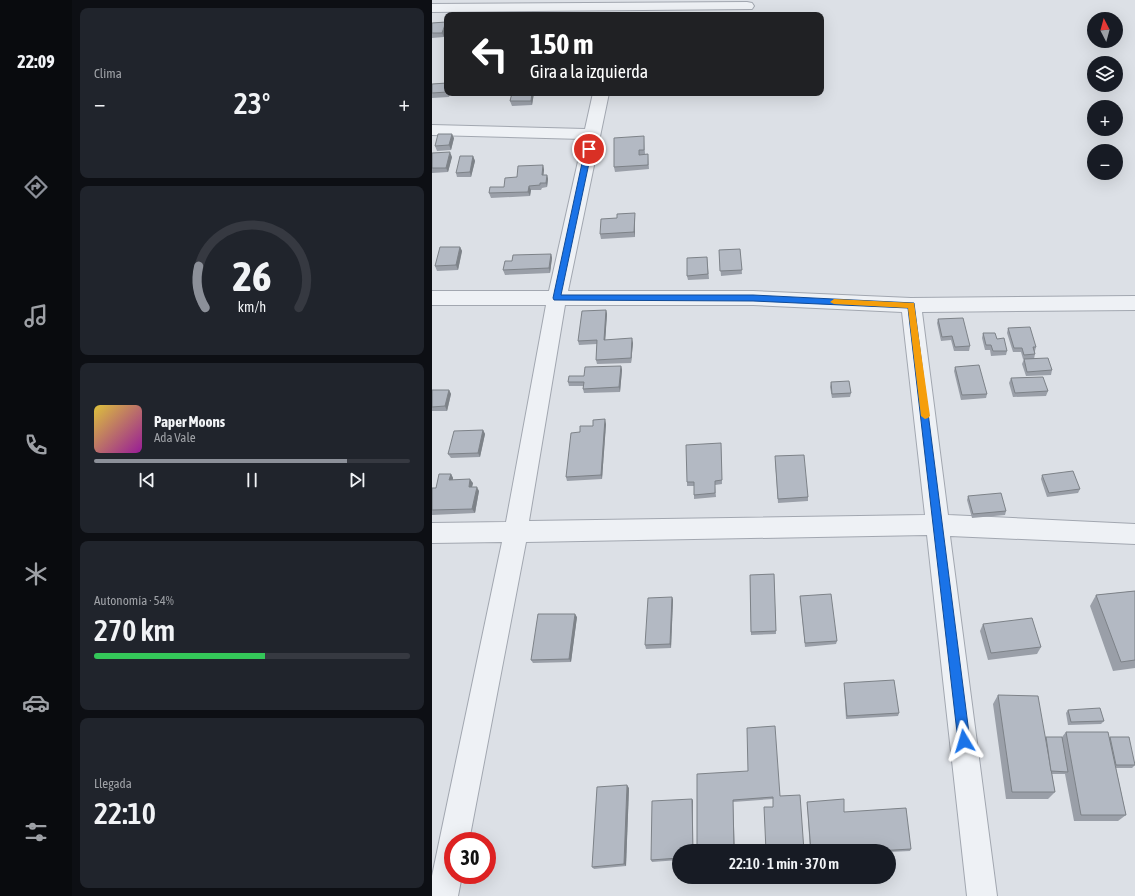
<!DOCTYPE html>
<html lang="es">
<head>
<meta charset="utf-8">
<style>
	body { margin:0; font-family:"Asap Condensed",sans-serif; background:#20242c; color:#f1f3f6; height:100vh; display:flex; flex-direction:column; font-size:15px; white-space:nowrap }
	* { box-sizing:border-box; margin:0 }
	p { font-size:13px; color:#9ea1a6 }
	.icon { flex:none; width:22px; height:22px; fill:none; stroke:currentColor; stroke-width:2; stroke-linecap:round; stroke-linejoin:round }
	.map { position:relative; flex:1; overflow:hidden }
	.drawer { display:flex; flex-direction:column; gap:8px; padding:8px; background:#0d0f14; width:360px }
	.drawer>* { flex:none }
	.top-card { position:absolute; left:12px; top:12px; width:380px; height:84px; border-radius:8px; box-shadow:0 4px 16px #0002; background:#202124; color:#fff; overflow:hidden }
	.needle { width:26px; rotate:354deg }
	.buttons { position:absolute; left:655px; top:12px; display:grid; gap:8px }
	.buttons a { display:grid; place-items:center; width:36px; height:36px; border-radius:50%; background:#171b24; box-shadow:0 4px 16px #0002; font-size:20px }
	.speed { position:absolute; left:12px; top:832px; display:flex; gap:8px; font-size:20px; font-weight:700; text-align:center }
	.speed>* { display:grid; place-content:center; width:52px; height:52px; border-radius:50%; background:#171b24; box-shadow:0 4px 16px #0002; line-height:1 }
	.speed .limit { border:6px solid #d22; background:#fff; color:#111 }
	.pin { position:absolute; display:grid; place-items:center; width:34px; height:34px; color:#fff; margin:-17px; border:2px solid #fff; border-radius:50%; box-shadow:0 1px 4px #0007 }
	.me { position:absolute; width:44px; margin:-22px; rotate:353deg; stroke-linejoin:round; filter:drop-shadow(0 0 3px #0008) }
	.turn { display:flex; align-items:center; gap:14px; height:84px; padding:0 20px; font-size:18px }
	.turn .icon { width:52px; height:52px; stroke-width:2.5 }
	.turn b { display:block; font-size:28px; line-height:34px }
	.big { font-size:30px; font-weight:600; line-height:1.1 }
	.drawer .card { flex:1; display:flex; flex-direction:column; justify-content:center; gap:6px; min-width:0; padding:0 14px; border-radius:8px; background:#20242c }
	.drawer .dial { align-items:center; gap:0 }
	.dial svg { height:104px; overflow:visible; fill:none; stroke:#363941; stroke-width:7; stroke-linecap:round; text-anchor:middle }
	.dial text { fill:#f1f3f6; stroke:none }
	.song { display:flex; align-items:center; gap:12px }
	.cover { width:48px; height:48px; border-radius:6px; background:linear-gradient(135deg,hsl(50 70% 55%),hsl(300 70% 35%)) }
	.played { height:4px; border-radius:2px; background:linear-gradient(90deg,#8c9099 80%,#363941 80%) }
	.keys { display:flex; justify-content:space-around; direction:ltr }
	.heat { display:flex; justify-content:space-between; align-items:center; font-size:22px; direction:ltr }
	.charge { height:6px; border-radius:3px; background:linear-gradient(90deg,#34c759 54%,#363941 0) }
	.trip { position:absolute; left:240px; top:844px; width:224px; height:40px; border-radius:20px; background:#171b24; box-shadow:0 4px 16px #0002; font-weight:600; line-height:40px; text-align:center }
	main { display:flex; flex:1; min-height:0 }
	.menu { display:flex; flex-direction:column; width:72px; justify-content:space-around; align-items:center; background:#090b0e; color:#9ea1a6 }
	.menu .icon { width:28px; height:28px }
	.menu .active { color:#8c9099 }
	.menu b { font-size:18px; color:#f1f3f6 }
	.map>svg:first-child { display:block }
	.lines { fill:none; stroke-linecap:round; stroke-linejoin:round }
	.street-casing { stroke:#a2a7b0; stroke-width:2 }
	.street { fill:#eef1f5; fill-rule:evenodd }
	.wall { fill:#9a9fa8 }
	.shaded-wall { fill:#7d8288 }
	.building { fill:#b3b9c3; stroke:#7d8288 }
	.route { fill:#1a73e8; stroke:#114b97 }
	.slow { fill:#f59e0b }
</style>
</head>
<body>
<main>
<nav class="menu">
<b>22:09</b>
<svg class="icon active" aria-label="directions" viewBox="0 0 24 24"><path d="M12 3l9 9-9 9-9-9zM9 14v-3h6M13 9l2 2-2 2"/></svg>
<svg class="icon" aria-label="music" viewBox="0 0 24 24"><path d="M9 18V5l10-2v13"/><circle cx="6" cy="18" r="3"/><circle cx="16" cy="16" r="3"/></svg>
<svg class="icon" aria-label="phone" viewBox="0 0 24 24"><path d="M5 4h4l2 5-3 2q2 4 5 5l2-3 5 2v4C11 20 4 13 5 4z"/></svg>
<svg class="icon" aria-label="climate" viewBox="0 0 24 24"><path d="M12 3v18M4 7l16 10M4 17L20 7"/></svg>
<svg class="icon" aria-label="car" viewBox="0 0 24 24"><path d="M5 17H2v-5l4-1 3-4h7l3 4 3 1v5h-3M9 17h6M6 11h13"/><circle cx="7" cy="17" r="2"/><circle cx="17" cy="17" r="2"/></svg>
<svg class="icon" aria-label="filters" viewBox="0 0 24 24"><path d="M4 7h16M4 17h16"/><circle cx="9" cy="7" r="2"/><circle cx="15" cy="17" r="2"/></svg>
</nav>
<section class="drawer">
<div class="card"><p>Clima</p>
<div class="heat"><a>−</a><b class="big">23°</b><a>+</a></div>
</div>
<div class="card dial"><svg viewBox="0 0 100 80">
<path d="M14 69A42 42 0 1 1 86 69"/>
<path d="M14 69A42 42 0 0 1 9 37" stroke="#8c9099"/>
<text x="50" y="56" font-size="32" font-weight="700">26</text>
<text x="50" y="72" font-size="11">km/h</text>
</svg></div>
<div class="card">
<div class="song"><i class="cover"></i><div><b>Paper Moons</b><p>Ada Vale</p></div></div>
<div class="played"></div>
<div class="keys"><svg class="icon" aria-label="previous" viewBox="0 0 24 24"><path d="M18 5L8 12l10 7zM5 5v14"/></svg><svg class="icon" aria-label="pause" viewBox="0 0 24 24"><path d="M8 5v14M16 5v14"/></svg><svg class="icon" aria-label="next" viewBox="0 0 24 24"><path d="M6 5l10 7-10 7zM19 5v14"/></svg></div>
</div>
<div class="card"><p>Autonomía · 54%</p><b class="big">270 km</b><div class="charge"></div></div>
<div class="card"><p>Llegada</p><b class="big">22:10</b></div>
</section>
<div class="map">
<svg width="703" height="896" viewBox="0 0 703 896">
	<rect width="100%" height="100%" fill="#dce0e6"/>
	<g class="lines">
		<defs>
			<g id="street">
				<polygon points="315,2 320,3 322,6 320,9 0,12 0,4"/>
				<path d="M161,93H177L136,291H321L479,298L703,296V310L490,312L516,515L703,524V544L518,536L565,896H535L495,535L94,542L37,841H21V875H30L26,896H0V876L70,542L0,543V523L74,522L114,305H0V291H117L151,139L0,135V125L153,129ZM133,305H321L470,312L493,515L97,521Z"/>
			</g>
		</defs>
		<!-- street casing -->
		<use href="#street" class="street-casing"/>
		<!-- street -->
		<use href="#street" class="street"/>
	</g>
	<!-- wall -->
	<g class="wall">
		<polygon points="14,22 15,28 12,37 0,38 0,23"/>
		<polygon points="15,83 15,93 18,93 17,97 0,98 0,84"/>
		<polygon points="80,93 102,93 100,105 80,106 78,101"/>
		<polygon points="212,136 213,154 207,155 216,154 217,169 183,172 182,167"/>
		<polygon points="22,138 19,150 5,151 3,146"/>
		<polygon points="0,153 20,157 16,172 0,173"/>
		<polygon points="41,156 43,161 39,177 25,177 24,173"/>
		<polygon points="111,165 112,170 111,175 115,175 116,179 115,187 110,188 109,190 99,190 98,196 59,198 57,193 72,187 85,177"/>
		<polygon points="203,218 203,237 169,239 168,234"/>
		<polygon points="28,247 30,251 26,270 5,271 3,266"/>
		<polygon points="308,249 310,274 289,276 287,250"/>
		<polygon points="119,254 120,258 118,273 73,275 71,270 80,261"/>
		<polygon points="275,257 277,279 256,280 255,276"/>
		<polygon points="174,310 175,314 173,340 201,343 199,363 165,364 164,360 165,344 147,345 146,341"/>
		<polygon points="506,319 538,346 537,351 522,351 519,340 509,341 505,323"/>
		<polygon points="576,328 604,347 603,351 603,354 602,359 620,370 619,375 594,376 590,364 592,359 591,359 589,352 581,352 575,333"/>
		<polygon points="551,333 565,339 575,351 574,355 559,356 558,350 553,350 550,338"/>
		<polygon points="189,366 190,370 188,392 152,393 151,389 151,386 137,386 136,382 152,376"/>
		<polygon points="523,367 555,394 554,398 529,400 522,371"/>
		<polygon points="579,378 616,391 614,396 581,397 577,383"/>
		<polygon points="399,382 419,393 418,397 400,398 398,387"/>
		<polygon points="0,390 17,390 19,394 15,411 0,411"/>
		<polygon points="174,424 170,479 135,481 134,477 148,432 161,426"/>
		<polygon points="51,430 53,434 48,457 19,458 16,454"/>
		<polygon points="289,443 290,484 283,485 284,497 262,499 262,486 255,486 255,482"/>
		<polygon points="343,460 376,497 376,501 346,503"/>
		<polygon points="19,474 21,478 21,480 41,483 40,487 47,491 43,513 0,515 0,488 4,488"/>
		<polygon points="610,475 648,489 646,493 615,497 609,479"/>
		<polygon points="536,496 574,511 573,515 540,518 535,500"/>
		<polygon points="342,574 344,634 319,635 318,575"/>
		<polygon points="703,591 703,668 681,671 658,606 664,595"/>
		<polygon points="368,596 405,641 404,644 373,647"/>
		<polygon points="240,597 241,600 239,648 214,649 213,645"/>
		<polygon points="145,617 139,662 101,663 99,660"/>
		<polygon points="551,624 609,647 605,654 556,660 548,631"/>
		<polygon points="412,683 467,713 466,716 414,719 412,686"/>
		<polygon points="566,695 614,737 630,737 634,732 678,737 703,765 700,768 684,768 694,815 686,821 642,821 633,774 620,774 623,792 616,799 574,799 561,704"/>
		<polygon points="636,710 672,721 669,724 636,725 634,713"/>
		<polygon points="265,774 348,796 372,851 334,851 341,807 341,799 301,802 303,851 265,851"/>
		<polygon points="197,788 194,866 162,869 160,867"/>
		<polygon points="260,799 261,801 261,851 247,851 247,860 220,862 219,860"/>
		<polygon points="375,802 412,812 479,849 478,851 457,852 457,851 378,851"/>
	</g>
	<!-- shaded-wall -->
	<g class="shaded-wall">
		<polygon points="14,22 15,28 12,37 10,33"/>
		<polygon points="100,93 102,93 100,105 99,101"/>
		<polygon points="20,134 22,138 19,150 17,145"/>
		<polygon points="18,152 20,157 16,172 14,168"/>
		<polygon points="41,156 43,161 39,177 38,172"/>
		<polygon points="111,165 112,170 111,179 110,175"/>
		<polygon points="115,175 116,179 115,187 114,183"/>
		<polygon points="97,186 99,190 98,196 96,192"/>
		<polygon points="203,213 203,237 202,232"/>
		<polygon points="28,247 30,251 26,270 24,265"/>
		<polygon points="119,254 120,258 118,273 117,268"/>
		<polygon points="174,310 175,314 173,344 172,340"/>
		<polygon points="200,338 201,343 199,363 199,358"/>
		<polygon points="189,366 190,370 188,392 187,387"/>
		<polygon points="17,390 19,394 15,411 13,406"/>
		<polygon points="173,419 174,424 170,479 169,475"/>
		<polygon points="51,430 53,434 48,457 46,453"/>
		<polygon points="19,474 21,478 20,484 17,480"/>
		<polygon points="38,479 41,483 39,491 37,487"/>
		<polygon points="45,487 47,491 43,513 40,509"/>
		<polygon points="240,597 241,600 239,648 238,644"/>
		<polygon points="143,614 145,617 139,662 137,659"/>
		<polygon points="195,785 197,788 194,866 192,864"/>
		<polygon points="260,799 261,801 261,851"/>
	</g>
	<!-- building -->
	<g class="building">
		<polygon points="14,22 10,33 0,33 0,23"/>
		<polygon points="15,83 15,92 0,93 0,84"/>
		<polygon points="80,93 100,93 99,101 78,101"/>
		<polygon points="6,134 20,134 17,145 3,146"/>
		<polygon points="212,136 212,150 207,150 207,155 216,154 216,165 182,167 182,138"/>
		<polygon points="18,152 14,168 0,168 0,153"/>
		<polygon points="28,156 41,156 38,172 24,173"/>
		<polygon points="111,165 110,175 115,175 114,183 108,183 108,185 97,186 96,192 57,193 58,187 72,187 73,178 85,177 86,166"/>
		<polygon points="203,213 202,232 168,234 169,219 185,218 185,214"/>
		<polygon points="8,247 28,247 24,265 3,266"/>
		<polygon points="308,249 310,270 288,271 287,250"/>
		<polygon points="119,254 117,268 71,270 73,261 80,261 81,255"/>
		<polygon points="275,257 276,274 255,276 255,258"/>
		<polygon points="174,310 172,340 200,338 199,358 164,360 165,340 146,341 150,311"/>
		<polygon points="531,318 538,346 523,347 520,336 510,337 506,319"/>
		<polygon points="598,327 604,347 601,347 603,354 592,355 590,348 582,348 576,328"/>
		<polygon points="551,333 563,333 565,339 572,338 575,351 561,351 559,345 554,345"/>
		<polygon points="616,358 620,370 595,372 592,359"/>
		<polygon points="547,365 555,394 530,395 523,367"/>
		<polygon points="189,366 187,387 151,389 152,382 136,382 137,376 152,376 153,367"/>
		<polygon points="611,377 616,391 583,393 579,378"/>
		<polygon points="417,381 419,393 400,394 399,382"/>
		<polygon points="0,390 17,390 13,406 0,407"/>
		<polygon points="173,419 169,475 134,477 139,433 148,432 148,426 161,426 161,420"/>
		<polygon points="51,430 46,453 16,454 22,431"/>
		<polygon points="289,443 290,480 283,481 283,493 262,495 262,482 255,482 254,445"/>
		<polygon points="372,455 376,497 346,499 343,456"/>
		<polygon points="641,471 648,489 617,493 610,475"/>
		<polygon points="7,474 19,474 17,480 38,479 37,487 45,487 40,509 0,510 0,488 4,488"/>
		<polygon points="569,493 574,511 541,514 536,496"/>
		<polygon points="342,574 344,631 319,632 318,575"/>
		<polygon points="703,591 703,660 689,662 664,595"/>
		<polygon points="399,594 405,641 373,643 368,596"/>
		<polygon points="240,597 238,644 213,645 216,598"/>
		<polygon points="106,614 143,614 137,659 99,660"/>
		<polygon points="600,618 609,647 559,653 551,624"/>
		<polygon points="462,680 467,713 415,716 412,683"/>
		<polygon points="566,695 606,696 623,792 580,792"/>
		<polygon points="668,708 672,721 639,722 636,710"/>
		<polygon points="343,726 348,796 368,795 372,851 334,851 332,807 341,807 341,797 301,800 302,851 265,851 265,774 316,771 315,728"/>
		<polygon points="634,732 676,732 694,815 649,815"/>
		<polygon points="614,737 630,737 636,772 619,771"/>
		<polygon points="678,737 697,737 703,765 684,765"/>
		<polygon points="195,785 192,864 160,867 165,787"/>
		<polygon points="260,799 261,851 247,851 247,858 219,860 220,801"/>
		<polygon points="412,799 412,812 474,808 479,849 445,851 379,851 375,802"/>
	</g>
	<!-- route -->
	<polygon class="route" points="157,147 160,149 129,295 321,295 482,303 538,741 536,745 532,747 528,745 526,741 476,308 321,301 122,300 121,298 153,149"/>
	<!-- slow -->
	<polygon class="slow" points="402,299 482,303 498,416 496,418 493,419 489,416 476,308 402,304 398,302"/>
</svg>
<div class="buttons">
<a><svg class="needle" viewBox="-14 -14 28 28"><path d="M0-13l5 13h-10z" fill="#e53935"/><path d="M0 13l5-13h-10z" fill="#9ea1a6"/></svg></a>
<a><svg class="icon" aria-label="layers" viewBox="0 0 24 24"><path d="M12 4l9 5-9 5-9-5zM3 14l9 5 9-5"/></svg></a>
<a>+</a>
<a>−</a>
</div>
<div class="speed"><div class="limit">30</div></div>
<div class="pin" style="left:157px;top:149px;background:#d93025"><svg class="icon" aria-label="arrive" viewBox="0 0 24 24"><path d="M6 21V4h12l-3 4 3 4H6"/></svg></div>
<svg class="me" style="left:532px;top:741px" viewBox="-20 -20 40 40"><path d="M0-17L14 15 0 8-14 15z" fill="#1a73e8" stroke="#fff" stroke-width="4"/></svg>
<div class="trip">22:10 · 1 min · 370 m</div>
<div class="top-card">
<div class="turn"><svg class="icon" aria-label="left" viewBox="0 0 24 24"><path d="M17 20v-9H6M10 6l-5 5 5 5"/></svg><div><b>150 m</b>Gira a la izquierda</div></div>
</div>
</div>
</main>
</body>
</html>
